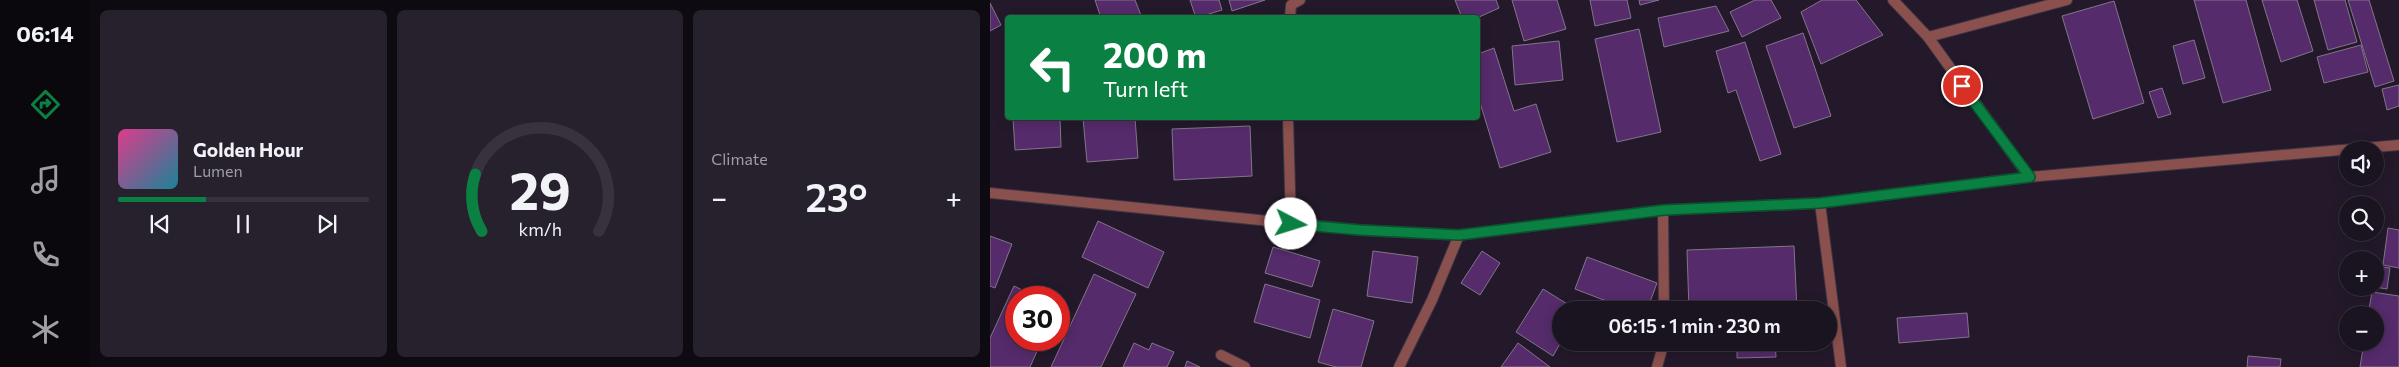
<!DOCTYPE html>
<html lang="en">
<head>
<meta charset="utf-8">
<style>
	body { margin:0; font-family:Commissioner,sans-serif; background:#27202d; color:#f1f3f6; height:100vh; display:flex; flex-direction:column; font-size:19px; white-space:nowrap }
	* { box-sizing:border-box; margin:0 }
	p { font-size:16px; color:#9f9ea5 }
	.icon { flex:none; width:28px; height:28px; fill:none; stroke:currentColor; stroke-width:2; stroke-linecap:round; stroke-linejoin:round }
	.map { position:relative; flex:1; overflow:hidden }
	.panel { display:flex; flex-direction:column; gap:10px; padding:10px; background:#0e0a12; width:900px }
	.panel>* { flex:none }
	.top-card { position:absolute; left:15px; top:15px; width:475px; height:105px; border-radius:5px; box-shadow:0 2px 12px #0003,0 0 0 1px #38323e; background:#0b8043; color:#fff; overflow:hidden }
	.fabs { position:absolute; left:1349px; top:141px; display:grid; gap:10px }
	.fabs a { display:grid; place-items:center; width:45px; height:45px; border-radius:50%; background:#1a1320; box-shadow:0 2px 12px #0003,0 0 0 1px #38323e; font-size:25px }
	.speed { position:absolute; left:15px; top:286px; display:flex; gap:10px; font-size:25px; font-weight:700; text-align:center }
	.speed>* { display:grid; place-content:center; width:65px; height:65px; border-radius:50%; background:#1a1320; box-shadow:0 2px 12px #0003,0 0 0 1px #38323e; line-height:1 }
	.speed .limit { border:8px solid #d22; background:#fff; color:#111 }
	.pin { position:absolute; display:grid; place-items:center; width:42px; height:42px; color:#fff; margin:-21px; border:2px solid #fff; border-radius:50%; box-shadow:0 1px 5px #0007 }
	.me { position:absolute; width:55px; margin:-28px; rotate:95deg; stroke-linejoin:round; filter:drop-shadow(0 0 4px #0008) }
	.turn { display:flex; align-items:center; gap:18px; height:105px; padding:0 15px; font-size:22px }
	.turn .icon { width:65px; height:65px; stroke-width:2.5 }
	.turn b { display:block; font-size:35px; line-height:42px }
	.big { font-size:38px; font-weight:600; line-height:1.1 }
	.panel .tile { flex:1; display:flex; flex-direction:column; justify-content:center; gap:8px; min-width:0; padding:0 18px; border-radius:8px; background:#27202d }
	.panel .dial { align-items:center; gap:0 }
	.dial svg { height:130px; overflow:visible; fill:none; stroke:#38323e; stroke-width:7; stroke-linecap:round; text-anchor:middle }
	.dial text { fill:#f1f3f6; stroke:none }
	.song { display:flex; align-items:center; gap:15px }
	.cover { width:60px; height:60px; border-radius:8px; background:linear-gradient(135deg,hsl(330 70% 55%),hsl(190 70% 35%)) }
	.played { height:5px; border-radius:2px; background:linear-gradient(90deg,#0b8043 35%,#38323e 35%) }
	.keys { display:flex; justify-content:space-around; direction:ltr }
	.heat { display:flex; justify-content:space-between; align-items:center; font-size:28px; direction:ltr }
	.panel .tiles { flex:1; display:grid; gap:10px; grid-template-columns:repeat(3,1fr) }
	.trip { position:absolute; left:562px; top:301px; width:285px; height:50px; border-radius:25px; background:#1a1320; box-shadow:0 2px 12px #0003,0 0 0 1px #38323e; font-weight:600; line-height:50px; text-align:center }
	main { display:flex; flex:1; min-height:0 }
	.tab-bar { display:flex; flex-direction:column; width:90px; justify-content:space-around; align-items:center; background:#0a080d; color:#9f9ea5 }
	.tab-bar .icon { width:35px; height:35px }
	.tab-bar .on { color:#0b8043 }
	.tab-bar b { font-size:22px; color:#f1f3f6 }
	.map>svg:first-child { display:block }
	.building { fill:#552b6b; stroke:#82758a }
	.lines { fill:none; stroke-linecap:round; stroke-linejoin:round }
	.street-casing { stroke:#3c3343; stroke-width:12 }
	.street { stroke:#8a504d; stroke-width:10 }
	.route-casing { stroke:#07532c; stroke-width:12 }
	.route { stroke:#0b8043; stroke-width:9 }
</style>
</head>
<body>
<main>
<nav class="tab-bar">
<b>06:14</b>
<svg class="icon on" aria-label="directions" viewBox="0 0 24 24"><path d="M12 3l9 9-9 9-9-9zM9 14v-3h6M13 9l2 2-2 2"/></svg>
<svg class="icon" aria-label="music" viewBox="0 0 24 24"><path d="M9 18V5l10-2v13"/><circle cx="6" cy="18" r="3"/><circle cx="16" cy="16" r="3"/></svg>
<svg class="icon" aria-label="phone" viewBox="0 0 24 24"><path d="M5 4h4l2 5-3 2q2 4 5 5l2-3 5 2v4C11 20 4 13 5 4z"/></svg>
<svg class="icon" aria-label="climate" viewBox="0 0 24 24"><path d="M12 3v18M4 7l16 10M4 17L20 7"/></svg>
</nav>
<section class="panel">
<div class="tiles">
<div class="tile">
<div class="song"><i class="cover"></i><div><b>Golden Hour</b><p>Lumen</p></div></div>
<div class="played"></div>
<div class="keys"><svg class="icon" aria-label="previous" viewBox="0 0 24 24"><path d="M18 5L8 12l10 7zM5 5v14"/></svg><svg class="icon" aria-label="pause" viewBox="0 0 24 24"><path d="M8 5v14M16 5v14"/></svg><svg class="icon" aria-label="next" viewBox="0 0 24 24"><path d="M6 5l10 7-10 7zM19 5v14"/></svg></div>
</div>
<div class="tile dial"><svg viewBox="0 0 100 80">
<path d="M14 69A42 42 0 1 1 86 69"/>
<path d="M14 69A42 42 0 0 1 10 34" stroke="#0b8043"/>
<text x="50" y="56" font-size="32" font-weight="700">29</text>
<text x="50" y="72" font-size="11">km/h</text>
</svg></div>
<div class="tile"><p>Climate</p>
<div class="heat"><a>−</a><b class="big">23°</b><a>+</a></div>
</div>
</div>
</section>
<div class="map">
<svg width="1409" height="367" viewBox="0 0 1409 367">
	<rect width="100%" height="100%" fill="#23192a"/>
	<!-- building -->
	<g class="building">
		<polygon points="105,0 145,0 152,18 111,18"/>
		<polygon points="200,0 229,0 232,10 206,18"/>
		<polygon points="239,0 275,0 242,11"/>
		<polygon points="465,0 506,0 509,8 487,18 472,18"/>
		<polygon points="522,0 567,0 576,29 534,41"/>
		<polygon points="600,0 637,0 641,18 605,26"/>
		<polygon points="649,0 669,0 650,5"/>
		<polygon points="765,0 781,0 791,18 752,37 740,12"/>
		<polygon points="832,0 866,0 893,35 831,64 811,12"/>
		<polygon points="1204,0 1256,0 1281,90 1233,103"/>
		<polygon points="1272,0 1307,0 1323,51 1291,62"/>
		<polygon points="1324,0 1355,0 1367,42 1338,50"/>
		<polygon points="1358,0 1379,0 1404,81 1385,87"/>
		<polygon points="1124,1 1154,103 1103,119 1072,16"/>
		<polygon points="0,3 11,25 0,31"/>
		<polygon points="726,6 739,31 674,47 668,18"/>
		<polygon points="649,29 671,132 627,142 605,39"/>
		<polygon points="813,33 841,116 804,128 776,46"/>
		<polygon points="1204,40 1215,78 1193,84 1183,46"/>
		<polygon points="569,41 573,80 525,85 522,46"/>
		<polygon points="755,42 791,154 770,161 746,90 738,93 726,51"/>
		<polygon points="1371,45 1378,72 1334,83 1327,57"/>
		<polygon points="504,48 524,111 546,104 561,152 510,168 488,96 488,54"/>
		<polygon points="1409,85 1409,106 1397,110 1392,89"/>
		<polygon points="1172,88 1181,114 1168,118 1159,92"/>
		<polygon points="23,118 70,118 71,147 25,150"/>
		<polygon points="93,118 145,118 148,158 97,162"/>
		<polygon points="260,126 262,176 184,180 182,129"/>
		<polygon points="108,221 174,252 158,288 92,257"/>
		<polygon points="1398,228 1409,230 1409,268 1393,265"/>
		<polygon points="0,236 22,244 5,288 0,286"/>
		<polygon points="804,246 807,310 699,310 697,250"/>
		<polygon points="283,247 330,261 322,287 275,273"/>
		<polygon points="383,251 428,257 422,303 377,296"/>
		<polygon points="492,251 510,263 490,295 471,283"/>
		<polygon points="597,257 667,283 657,310 640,310 585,289"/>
		<polygon points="1385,266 1400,268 1397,289 1385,287"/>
		<polygon points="104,274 146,294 111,367 61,367"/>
		<polygon points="275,284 330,300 320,338 264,322"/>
		<polygon points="24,286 49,298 26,298 26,340 52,340 40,367 0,367 0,338"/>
		<polygon points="553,289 587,310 571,310 571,342 563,356 526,332"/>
		<polygon points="1382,292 1409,296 1409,367 1370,367 1374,342 1385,342 1385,315 1378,315"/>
		<polygon points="343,309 384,321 371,367 346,367 328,362"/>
		<polygon points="977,313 979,337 909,343 907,318"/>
		<polygon points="730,342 785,342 786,357 747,358 747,343"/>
		<polygon points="144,343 159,350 162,343 184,352 177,367 133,367"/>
		<polygon points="528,343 560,367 511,367"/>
		<polygon points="1258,356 1291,359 1290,367 1257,367"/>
		<polygon points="197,361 210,367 195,367"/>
	</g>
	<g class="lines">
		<defs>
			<g id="street">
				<polyline points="903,0 938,37 1039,177"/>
				<polyline points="300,18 301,5 310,0"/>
				<polyline points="938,37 1077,0"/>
				<polyline points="298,118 301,224"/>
				<polyline points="0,193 370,230 469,235 673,210 830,203 1039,177 1409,145"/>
				<polyline points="830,203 851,367"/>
				<polyline points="673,210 674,310"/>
				<polyline points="231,355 255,367"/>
				<polyline points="409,367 442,300 469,235"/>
				<polyline points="667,367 674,342"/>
			</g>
		</defs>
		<!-- street casing -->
		<use href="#street" class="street-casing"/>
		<!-- street -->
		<use href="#street" class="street"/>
	</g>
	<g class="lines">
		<defs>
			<polyline id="route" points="301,224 370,230 469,235 674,210 830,203 1040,177 972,86"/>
		</defs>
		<!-- route casing -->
		<use href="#route" class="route-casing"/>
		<!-- route -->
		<use href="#route" class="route"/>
	</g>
</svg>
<div class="fabs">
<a><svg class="icon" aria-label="sound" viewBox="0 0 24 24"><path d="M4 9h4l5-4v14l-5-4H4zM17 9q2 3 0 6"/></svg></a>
<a><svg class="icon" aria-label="search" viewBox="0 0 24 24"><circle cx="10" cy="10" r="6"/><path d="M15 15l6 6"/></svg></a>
<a>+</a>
<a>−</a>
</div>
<div class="speed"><div class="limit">30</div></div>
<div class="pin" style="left:972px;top:86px;background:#d93025"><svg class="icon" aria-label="arrive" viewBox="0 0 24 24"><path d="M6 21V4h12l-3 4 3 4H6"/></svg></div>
<svg class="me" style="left:301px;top:224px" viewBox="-20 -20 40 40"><circle r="19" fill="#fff"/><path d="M0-13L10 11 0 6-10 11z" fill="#0b8043"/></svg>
<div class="trip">06:15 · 1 min · 230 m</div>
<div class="top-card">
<div class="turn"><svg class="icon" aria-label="left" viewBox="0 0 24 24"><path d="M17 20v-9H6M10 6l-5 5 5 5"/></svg><div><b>200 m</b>Turn left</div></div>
</div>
</div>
</main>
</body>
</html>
